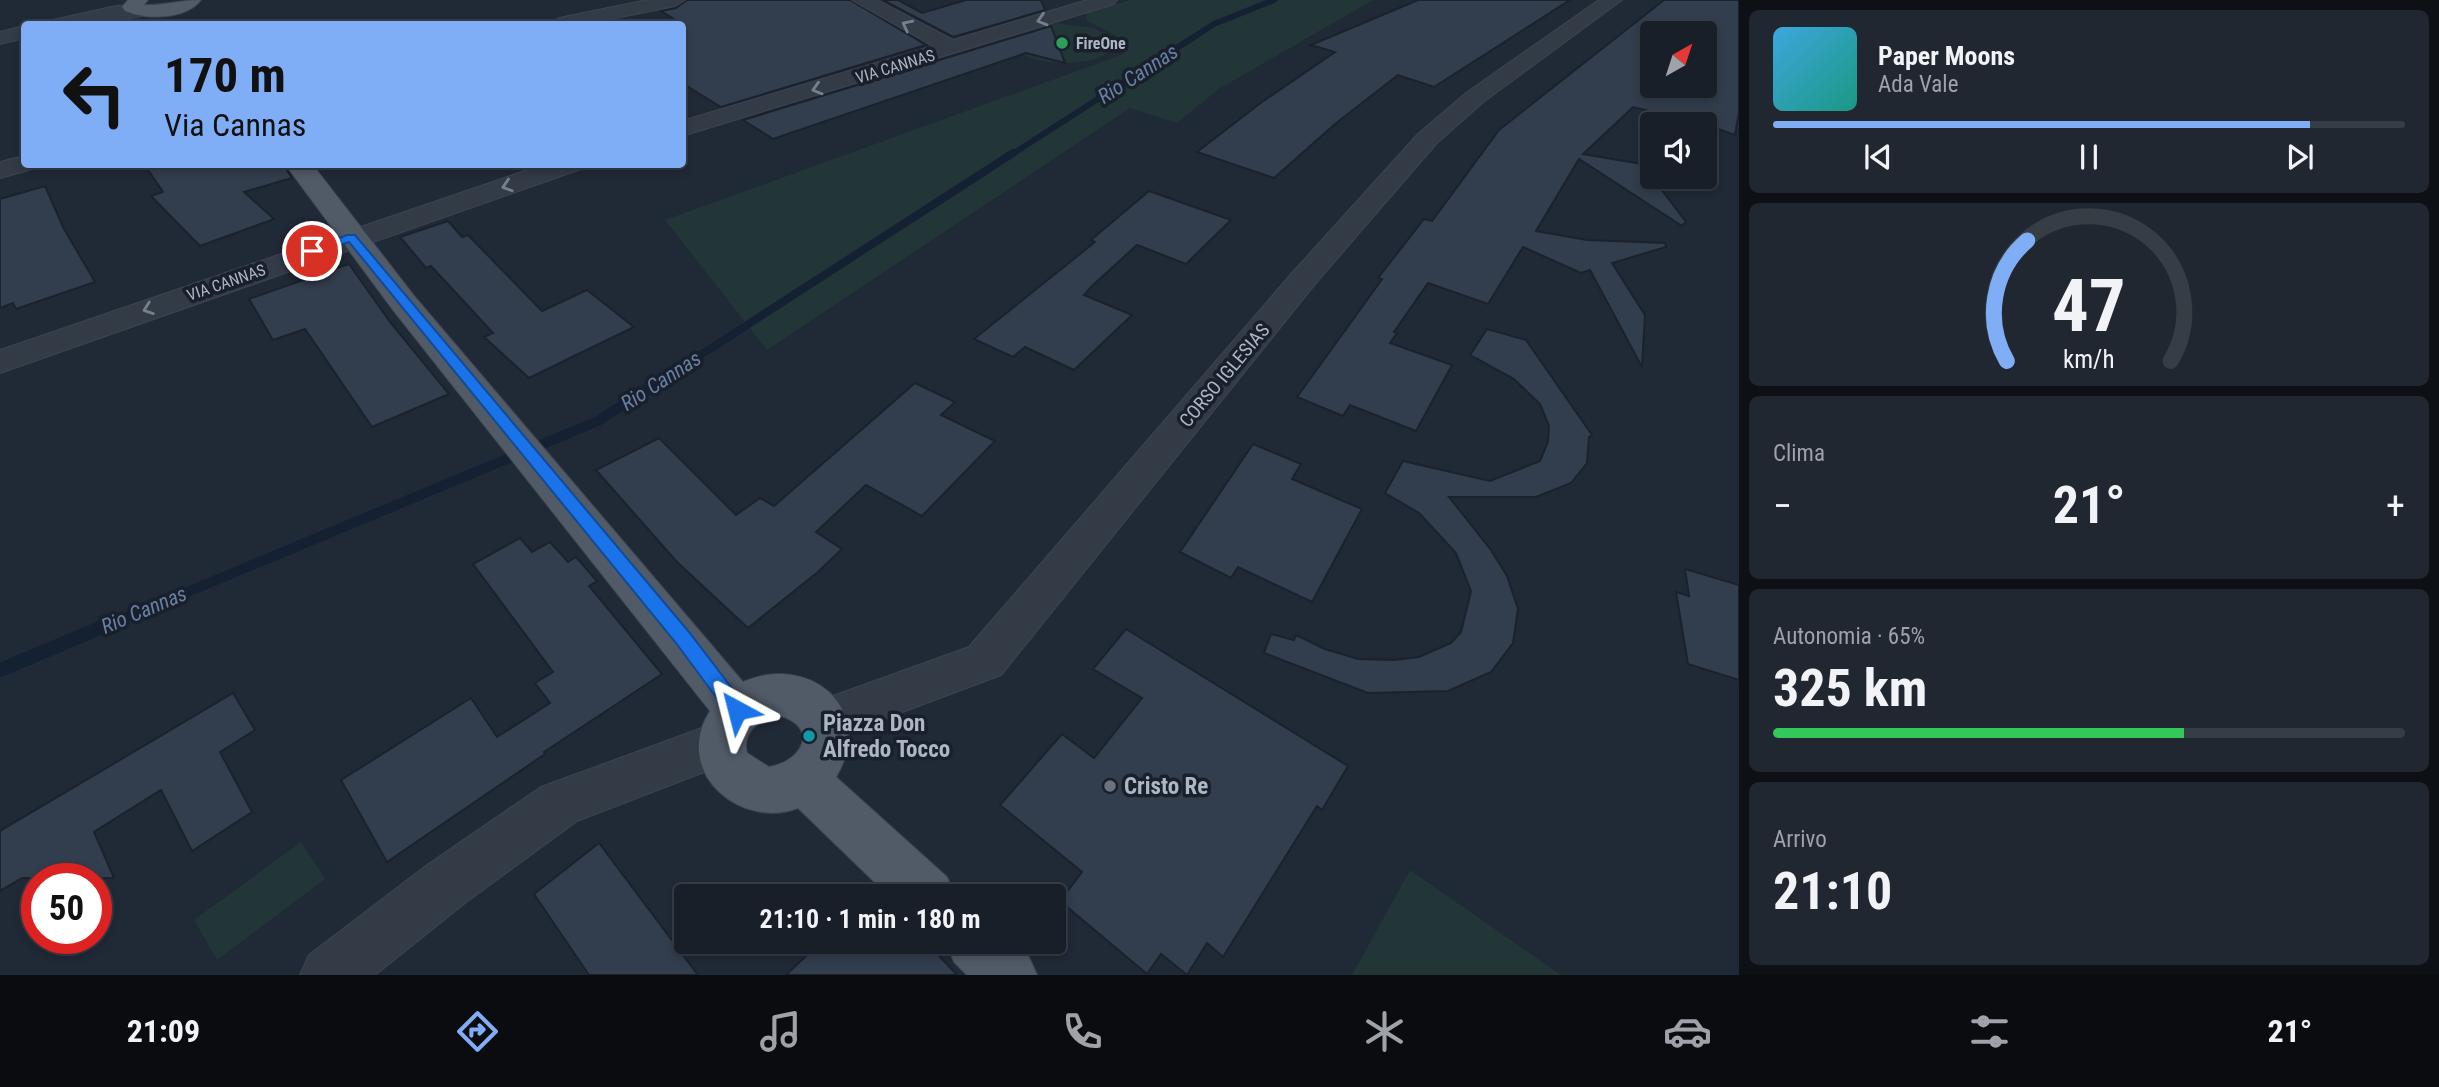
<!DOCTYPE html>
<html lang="it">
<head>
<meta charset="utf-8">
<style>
	body { margin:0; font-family:"Roboto Condensed",sans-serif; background:#212730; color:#f1f3f6; height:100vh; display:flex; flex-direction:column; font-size:26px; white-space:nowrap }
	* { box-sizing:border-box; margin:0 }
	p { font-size:23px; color:#9fa2a8 }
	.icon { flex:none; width:38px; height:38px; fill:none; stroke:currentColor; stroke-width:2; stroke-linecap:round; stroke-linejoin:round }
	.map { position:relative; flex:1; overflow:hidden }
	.panel { display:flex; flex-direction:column; gap:10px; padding:10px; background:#0d1116; width:700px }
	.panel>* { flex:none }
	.banner { position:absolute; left:21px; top:21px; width:665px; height:147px; border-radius:7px; box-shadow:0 4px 10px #0003,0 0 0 2px #363d45; background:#80aef6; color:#111; overflow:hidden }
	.needle { width:46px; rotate:39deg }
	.fabs { position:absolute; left:1640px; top:21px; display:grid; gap:14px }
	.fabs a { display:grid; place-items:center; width:77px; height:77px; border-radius:7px; background:#181f28; box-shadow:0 4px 10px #0003,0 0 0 2px #363d45; font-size:35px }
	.speed { position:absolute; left:21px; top:863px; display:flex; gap:14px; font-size:35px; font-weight:700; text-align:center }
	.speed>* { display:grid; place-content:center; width:91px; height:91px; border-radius:50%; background:#181f28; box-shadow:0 4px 10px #0003,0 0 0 2px #363d45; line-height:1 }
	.speed .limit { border:10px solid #d22; background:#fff; color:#111 }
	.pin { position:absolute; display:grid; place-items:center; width:60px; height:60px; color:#fff; margin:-30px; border:4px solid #fff; border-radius:50%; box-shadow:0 2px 7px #0007 }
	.me { position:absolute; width:77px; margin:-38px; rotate:322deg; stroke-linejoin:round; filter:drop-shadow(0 0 5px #0008) }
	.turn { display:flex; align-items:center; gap:24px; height:147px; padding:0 28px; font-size:32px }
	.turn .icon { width:91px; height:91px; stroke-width:2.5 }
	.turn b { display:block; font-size:49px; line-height:60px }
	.big { font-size:52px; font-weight:700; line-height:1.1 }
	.panel .card { flex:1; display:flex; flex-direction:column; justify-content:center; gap:10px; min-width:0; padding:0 24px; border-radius:10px; background:#212730 }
	.panel .dial { align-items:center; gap:0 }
	.dial svg { height:182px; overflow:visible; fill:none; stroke:#363d45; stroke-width:7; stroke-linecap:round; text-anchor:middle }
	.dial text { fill:#f1f3f6; stroke:none }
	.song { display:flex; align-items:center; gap:21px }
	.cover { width:84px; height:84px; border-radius:10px; background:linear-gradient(135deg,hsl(200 70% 55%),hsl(170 70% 35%)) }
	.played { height:7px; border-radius:4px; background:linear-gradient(90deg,#80aef6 85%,#363d45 85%) }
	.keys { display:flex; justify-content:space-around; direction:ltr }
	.heat { display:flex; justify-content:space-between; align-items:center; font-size:38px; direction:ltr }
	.charge { height:10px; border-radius:5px; background:linear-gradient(90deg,#34c759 65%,#363d45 0) }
	.trip { position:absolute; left:674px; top:884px; width:392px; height:70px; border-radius:7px; background:#181f28; box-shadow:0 4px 10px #0003,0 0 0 2px #363d45; font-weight:700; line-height:70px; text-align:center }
	.tab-bar { display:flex; height:112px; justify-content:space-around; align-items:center; background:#0a0c10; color:#9fa2a8 }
	.tab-bar .icon { width:49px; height:49px }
	.tab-bar .active { color:#80aef6 }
	.tab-bar b { font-size:32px; color:#f1f3f6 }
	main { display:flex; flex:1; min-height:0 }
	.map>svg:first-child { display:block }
	.green { fill:#223537 }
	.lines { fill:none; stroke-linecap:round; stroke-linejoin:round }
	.stream-far3 { stroke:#142133; stroke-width:6 }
	.stream-far2 { stroke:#142133; stroke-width:8 }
	.stream-far1 { stroke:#142133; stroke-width:10 }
	.stream { stroke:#142133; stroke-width:14 }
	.building { fill:#323d4d; stroke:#1b222d; stroke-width:2; fill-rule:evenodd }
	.minor-casing { stroke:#3d4450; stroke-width:2 }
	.major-casing { stroke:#3d4450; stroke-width:2 }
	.minor { fill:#333b47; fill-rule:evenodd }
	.major { fill:#515a67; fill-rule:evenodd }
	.oneway { stroke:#767f8c }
	.route { fill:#1a73e8; stroke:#114b97; stroke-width:2 }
	.leisure-dot { fill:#2e9e5b; stroke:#19202b; stroke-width:2.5 }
	.culture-dot { fill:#0f9aa8; stroke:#19202b; stroke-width:2.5 }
	.worship-dot { fill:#6b7280; stroke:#19202b; stroke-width:2.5 }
	.labels { text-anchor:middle; stroke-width:7; stroke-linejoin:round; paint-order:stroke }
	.far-poi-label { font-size:16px; font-weight:bold; fill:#adb6c4; stroke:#19202b; text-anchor:start }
	.far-street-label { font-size:16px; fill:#adb6c4; stroke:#19202b }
	.street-label { font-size:19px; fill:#adb6c4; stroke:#19202b }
	.water-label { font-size:21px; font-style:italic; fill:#6680a3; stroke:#19202b }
	.near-poi-label { font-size:23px; font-weight:bold; fill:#adb6c4; stroke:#19202b; text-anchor:start }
</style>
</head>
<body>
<main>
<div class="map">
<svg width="1739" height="975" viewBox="0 0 1739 975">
	<rect width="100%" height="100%" fill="#202936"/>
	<!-- green -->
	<g class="green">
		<path d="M1130,0H1373L1219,89L1177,123L1130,108L767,350L665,220L1118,56L1124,53C1124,34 1102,29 1087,21V13Z"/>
		<path d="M1046,22L1095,28L1113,41L1114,47C1098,68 1040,67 1019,52C1015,49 1012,43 1008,39L1011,33Z"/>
		<polygon points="301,842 325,879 217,960 194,920"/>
		<polygon points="1410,870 1561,975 1352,975"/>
	</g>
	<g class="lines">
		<!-- stream-far3 -->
		<polyline class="stream-far3" points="1011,155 1214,24 1274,0"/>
		<!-- stream-far2 -->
		<polyline class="stream-far2" points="696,358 1013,153"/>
		<!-- stream-far1 -->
		<polyline class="stream-far1" points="108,625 598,421 698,356"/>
		<!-- stream -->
		<polyline class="stream" points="0,670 112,623"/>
	</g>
	<!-- building -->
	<g class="building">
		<polygon points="687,0 850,0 926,45 721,107 682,83 682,24 661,11 676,8"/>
		<polygon points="883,0 898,0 922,13 966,0 1041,0 1045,10 953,37"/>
		<polygon points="1418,0 1570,0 1434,87 1398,75 1335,124 1274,178 1197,152 1262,102 1335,52 1311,45"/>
		<path d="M1664,0H1739V112L1735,135L1704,124L1633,107L1583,154L1642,164L1686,222L1682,226L1579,159L1536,231L1587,240L1665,243L1666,247L1612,263L1645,315L1642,367L1590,270L1581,273L1523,247L1488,304L1428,283L1394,332L1397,333L1390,343L1452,365L1416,431L1350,405L1343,416L1297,397L1382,279L1378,278L1424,219L1432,221L1499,130ZM1652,33H1704V86H1652Z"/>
		<polygon points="1051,26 1065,63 1026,53 773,139 743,120"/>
		<polygon points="144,164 283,164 292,178 244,192 274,219 200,246 151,196 163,192"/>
		<polygon points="45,186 63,227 95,282 16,309 13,303 0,308 0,199"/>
		<polygon points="1149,191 1231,220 1186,264 1137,245 1092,286 1084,295 1132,315 1074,370 1025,347 1013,357 974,339 1095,242 1091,240"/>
		<polygon points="448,221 462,237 468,235 542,311 587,290 634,327 529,378 484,337 493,333 431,266 426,268 400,237"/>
		<polygon points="349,264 390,322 449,394 372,427 305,329 273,340 249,299"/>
		<polygon points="1487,329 1526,340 1592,435 1589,437 1587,463 1571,483 1536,497 1449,497 1491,550 1507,576 1518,609 1513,643 1491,672 1448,691 1368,693 1264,653 1271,634 1294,640 1296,635 1325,649 1358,659 1394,660 1419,657 1451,643 1461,632 1471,591 1456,553 1419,513 1385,493 1403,461 1490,481 1540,461 1548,442 1549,426 1540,404 1514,379 1470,355"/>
		<polygon points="915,383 955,402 941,415 995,441 922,516 866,485 816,532 842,549 818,572 748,628 677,562 596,470 659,438 736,515 760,498 774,506"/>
		<polygon points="1253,444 1301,464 1292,479 1362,509 1312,602 1238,567 1231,578 1180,552"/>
		<polygon points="520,538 532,552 550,542 568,562 576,557 597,581 589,586 662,674 544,752 545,754 387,862 341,780 471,698 497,737 550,703 535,683 553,672 473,564"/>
		<polygon points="1685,569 1739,585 1739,680 1688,664 1676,592 1689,596"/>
		<polygon points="1126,629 1348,766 1322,810 1317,806 1223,957 1207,943 1187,975 1161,954 1147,974 1060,901 1082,872 1000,805 1062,734 1094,758 1142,698 1093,669"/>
		<polygon points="233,693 255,730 220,752 252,812 192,851 161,790 94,832 114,878 22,878 0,891 0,831"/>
		<polygon points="599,843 698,975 589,975 534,894"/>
		<polygon points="821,942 926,942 957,975 786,975"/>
	</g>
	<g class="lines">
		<defs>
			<g id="minor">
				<polygon points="647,0 685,0 675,6 586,24 549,24 559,18"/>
				<polygon points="852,0 877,0 953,40 1087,0 1117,0 1114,4 682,136 682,121 933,46"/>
				<polygon points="1599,0 1622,0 1482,103 1436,144 1315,284 1001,675 825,741 808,735 801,720 808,705 969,647 1293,272 1418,134 1466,93"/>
				<polygon points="143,5 153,11 150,15 86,24 50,24 53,20 116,6"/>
				<polygon points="24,26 24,38 0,44 0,32"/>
				<polygon points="24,156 24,164 37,164 33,169 0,178 0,162"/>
				<polygon points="545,164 585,164 581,169 0,373 0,350"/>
				<polygon points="721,721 738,727 745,743 738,759 577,821 465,903 375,975 300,975 309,955 427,865 541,787"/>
			</g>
			<g id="major">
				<path d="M128,0H148L144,5C163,6 181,0 201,0C185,20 147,20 125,11L122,7Z"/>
				<path d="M285,164H312L415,297L743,682C809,653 877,708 836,777L947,877L955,896H889L798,808C742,830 671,773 710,711L393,310ZM771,714C819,721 808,760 769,767L747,753C742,734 756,724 771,714Z"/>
				<polygon points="946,942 1015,942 1028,955 1037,975 967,975 954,962"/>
			</g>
		</defs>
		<!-- minor casing -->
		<use href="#minor" class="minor-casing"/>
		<!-- major casing -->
		<use href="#major" class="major-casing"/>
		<!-- minor -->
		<use href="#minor" class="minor"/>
		<!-- major -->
		<use href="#major" class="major"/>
	</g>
	<!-- one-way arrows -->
	<defs><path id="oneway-chevron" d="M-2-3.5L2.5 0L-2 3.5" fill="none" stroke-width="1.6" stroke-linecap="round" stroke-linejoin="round" transform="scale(1.75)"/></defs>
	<g class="oneway">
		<use href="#oneway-chevron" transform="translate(1042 20) rotate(163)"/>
		<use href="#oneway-chevron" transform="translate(907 25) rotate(-153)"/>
		<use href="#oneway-chevron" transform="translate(817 89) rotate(163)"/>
		<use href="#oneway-chevron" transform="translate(507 186) rotate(162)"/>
		<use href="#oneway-chevron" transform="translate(148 309) rotate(161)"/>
	</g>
	<!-- route -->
	<polygon class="route" points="347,235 355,235 689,632 744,704 747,710 744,716 737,718 730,716 676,643 349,242 312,255 306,251"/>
	<!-- markers -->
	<circle class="leisure-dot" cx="1062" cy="43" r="7"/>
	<circle class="culture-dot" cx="809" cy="736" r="7"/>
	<circle class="worship-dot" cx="1110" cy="786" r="7"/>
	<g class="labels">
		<!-- far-poi labels -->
		<g class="far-poi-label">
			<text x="1076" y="49">FireOne</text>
		</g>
		<!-- far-street labels -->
		<g class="far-street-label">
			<text transform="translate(895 66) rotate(-17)" y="6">VIA CANNAS</text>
			<text transform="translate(226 282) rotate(-19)" y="6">VIA CANNAS</text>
		</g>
		<!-- street labels -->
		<g class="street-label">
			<text transform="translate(1224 375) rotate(-50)" y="7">CORSO IGLESIAS</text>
		</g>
		<!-- water labels -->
		<g class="water-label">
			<text transform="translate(1138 74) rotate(-33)" y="7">Rio Cannas</text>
			<text transform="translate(661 381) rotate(-33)" y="7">Rio Cannas</text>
			<text transform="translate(144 610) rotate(-23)" y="7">Rio Cannas</text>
		</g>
		<!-- near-poi labels -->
		<g class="near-poi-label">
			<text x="823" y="731">Piazza Don<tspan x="823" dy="26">Alfredo Tocco</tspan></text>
			<text x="1124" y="794">Cristo Re</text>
		</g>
	</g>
</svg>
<div class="fabs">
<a><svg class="needle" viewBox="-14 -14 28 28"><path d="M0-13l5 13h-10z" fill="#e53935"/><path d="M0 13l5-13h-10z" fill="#9fa2a8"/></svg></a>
<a><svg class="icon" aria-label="sound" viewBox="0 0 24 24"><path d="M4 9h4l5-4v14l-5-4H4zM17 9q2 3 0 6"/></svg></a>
</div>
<div class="speed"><div class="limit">50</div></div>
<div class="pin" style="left:312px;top:251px;background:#d93025"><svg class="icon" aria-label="arrive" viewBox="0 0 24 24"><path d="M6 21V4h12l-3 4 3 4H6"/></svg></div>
<svg class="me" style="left:737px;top:710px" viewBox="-20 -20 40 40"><path d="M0-17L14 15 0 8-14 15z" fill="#1a73e8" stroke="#fff" stroke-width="4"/></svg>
<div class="trip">21:10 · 1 min · 180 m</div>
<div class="banner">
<div class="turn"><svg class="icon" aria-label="left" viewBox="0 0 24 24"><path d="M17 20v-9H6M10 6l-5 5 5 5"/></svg><div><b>170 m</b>Via Cannas</div></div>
</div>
</div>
<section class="panel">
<div class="card">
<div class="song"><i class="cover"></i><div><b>Paper Moons</b><p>Ada Vale</p></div></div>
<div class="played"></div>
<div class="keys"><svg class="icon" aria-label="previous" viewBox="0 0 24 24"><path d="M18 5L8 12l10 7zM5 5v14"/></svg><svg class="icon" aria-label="pause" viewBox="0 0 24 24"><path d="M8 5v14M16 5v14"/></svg><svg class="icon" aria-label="next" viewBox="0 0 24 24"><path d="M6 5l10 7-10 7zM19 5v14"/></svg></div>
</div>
<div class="card dial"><svg viewBox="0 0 100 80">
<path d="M14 69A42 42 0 1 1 86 69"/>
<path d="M14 69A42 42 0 0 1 23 16" stroke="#80aef6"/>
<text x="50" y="56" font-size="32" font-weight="700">47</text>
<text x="50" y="72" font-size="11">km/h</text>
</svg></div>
<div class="card"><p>Clima</p>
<div class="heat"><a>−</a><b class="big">21°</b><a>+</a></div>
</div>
<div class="card"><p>Autonomia · 65%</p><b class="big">325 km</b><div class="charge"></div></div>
<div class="card"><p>Arrivo</p><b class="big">21:10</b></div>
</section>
</main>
<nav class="tab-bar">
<b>21:09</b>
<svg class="icon active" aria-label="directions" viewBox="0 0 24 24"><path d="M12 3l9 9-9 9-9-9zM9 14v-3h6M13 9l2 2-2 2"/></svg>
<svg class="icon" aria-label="music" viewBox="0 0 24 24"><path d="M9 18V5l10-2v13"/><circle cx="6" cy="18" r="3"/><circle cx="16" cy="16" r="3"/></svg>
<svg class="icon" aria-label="phone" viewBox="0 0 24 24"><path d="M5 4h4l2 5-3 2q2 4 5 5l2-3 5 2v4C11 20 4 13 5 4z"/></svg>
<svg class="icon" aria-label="climate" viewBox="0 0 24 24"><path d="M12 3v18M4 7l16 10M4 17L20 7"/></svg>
<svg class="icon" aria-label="car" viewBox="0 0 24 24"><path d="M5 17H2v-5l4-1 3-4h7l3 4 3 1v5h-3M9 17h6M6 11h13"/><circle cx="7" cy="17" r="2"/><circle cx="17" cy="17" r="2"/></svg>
<svg class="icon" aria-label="filters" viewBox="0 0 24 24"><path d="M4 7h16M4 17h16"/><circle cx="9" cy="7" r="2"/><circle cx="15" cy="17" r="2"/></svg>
<b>21°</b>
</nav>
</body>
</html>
